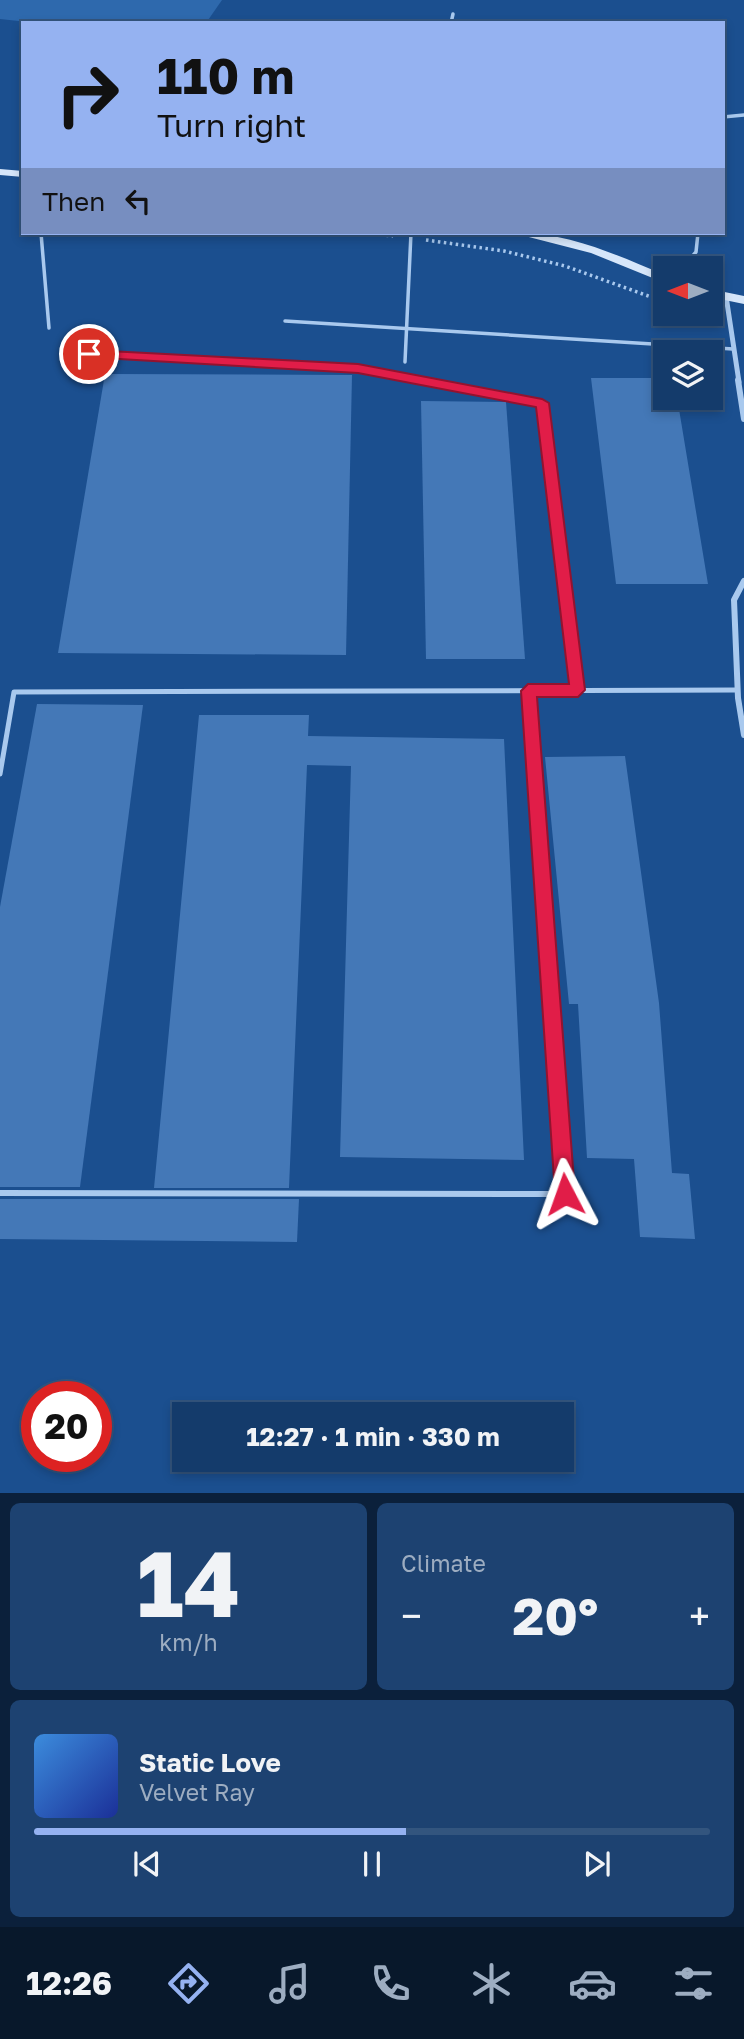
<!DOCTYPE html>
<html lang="en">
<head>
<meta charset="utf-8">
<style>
	body { margin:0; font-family:"Golos Text",sans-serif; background:#1d4271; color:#f1f3f6; height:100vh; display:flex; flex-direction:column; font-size:26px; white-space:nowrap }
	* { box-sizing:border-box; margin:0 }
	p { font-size:23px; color:#9dadc1 }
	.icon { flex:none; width:38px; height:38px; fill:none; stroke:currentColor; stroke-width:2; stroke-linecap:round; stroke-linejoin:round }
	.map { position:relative; height:1493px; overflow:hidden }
	.sheet { display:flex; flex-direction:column; gap:10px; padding:10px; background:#0b203b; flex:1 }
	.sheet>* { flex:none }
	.banner { position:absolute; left:21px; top:21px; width:704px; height:214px; border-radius:0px; box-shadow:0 4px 10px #0003,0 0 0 2px #33557e; background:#95b2f1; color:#111; overflow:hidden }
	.needle { width:46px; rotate:270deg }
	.fabs { position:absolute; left:653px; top:256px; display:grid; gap:14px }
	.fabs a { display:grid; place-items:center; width:70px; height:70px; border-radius:0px; background:#143b6b; box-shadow:0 4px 10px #0003,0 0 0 2px #33557e; font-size:35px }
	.speed { position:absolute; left:21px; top:1381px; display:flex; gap:14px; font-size:35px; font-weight:700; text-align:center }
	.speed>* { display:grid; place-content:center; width:91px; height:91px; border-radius:50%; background:#143b6b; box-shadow:0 4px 10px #0003,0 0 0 2px #33557e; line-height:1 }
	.speed .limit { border:10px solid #d22; background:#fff; color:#111 }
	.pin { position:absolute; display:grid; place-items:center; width:60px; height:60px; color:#fff; margin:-30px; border:4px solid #fff; border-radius:50%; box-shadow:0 2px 7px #0007 }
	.me { position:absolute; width:77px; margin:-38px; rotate:356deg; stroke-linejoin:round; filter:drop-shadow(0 0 5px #0008) }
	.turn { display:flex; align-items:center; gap:24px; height:147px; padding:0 21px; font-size:32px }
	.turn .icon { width:91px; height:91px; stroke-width:2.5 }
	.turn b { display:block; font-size:49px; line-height:60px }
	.then { display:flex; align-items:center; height:66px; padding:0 21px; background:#0003; gap:14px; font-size:26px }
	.big { font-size:52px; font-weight:700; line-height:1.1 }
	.sheet .widget { flex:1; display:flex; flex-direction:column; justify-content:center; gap:10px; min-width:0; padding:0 24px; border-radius:10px; background:#1d4271 }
	.sheet .dial { align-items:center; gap:0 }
	.dial b { font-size:91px; line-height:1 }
	.song { display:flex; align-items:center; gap:21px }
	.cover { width:84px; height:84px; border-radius:10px; background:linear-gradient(135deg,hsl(210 70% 55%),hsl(230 70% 35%)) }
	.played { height:7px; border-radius:4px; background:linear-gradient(90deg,#95b2f1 55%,#33557e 55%) }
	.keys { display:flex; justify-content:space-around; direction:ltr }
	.heat { display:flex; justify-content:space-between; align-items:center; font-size:38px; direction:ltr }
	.sheet .tiles { flex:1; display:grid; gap:10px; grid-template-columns:1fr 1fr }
	.widget:last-child { grid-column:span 2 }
	.trip { position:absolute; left:172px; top:1402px; width:402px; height:70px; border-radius:0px; background:#143b6b; box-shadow:0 4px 10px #0003,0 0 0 2px #33557e; font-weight:700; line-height:70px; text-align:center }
	.menu { display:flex; height:112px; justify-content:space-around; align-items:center; background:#08182b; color:#9dadc1 }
	.menu .icon { width:49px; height:49px }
	.menu .active { color:#95b2f1 }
	.menu b { font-size:32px; color:#f1f3f6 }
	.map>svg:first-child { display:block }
	.green { fill:#2e69ad }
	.building { fill:#4478b7 }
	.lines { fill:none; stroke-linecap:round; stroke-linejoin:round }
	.path { stroke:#a9c9ee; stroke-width:3.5; stroke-dasharray:2.5 3.5; stroke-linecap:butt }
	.service-far2 { stroke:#a9c9ee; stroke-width:3.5 }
	.service-far1 { stroke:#a9c9ee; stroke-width:5 }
	.service { stroke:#a9c9ee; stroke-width:6 }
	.minor-far1 { stroke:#a9c9ee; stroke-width:5 }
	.minor { stroke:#a9c9ee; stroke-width:6 }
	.secondary { fill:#d6e6fa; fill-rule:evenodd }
	.route { fill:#e11d48; stroke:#92132f; stroke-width:2 }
</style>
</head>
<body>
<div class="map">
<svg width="744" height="1493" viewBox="0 0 744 1493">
	<rect width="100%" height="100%" fill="#1b4f8f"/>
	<!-- green -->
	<polygon class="green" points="0,0 222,0 206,23 37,23 0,19"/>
	<!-- building -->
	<g class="building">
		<polygon points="105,374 352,375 346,655 58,653"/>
		<polygon points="591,378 665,378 665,397 677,397 708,584 616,584"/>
		<polygon points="421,401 506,402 525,659 426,659"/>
		<polygon points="37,704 143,705 80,1187 0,1187 0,907"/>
		<polygon points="199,715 309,715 308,736 504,739 524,1160 340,1157 351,766 307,765 289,1188 154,1188"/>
		<polygon points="625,756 659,1003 672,1173 689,1174 695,1239 640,1237 634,1159 587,1158 578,1004 569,1004 545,757"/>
		<polygon points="0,1199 299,1199 297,1242 0,1239"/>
	</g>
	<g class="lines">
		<!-- path -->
		<g class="path">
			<polyline points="368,233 393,236"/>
			<polyline points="426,240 504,251 565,266 665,302"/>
		</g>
		<!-- service-far2 -->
		<g class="service-far2">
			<polyline points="451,23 453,14"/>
			<polyline points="723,117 744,115"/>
			<polyline points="41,233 49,328"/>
			<polyline points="682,268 696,252 698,233"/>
			<polyline points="285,321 733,349"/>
			<polyline points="89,354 358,368 430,382"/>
			<polyline points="405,362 411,233"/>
		</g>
		<!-- service-far1 -->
		<g class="service-far1">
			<polyline points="420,380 542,403 578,690"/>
			<polyline points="528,691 541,869"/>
			<polyline points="0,774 14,692 737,690"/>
		</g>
		<!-- service -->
		<polyline class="service" points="0,1193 565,1194 541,868"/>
		<!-- minor-far1 -->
		<polyline class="minor-far1" points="726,296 739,382"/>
		<!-- minor -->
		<g class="minor">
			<polyline points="738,380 744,419"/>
			<polyline points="744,581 734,600 738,698 744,735"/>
		</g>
		<!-- secondary -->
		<g class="secondary">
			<polygon points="0,169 23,171 23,177 0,175"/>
			<path d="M520,233C570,233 619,256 665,275V283L591,253L521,235Z"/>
			<polygon points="710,289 744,296 744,304 710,297"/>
		</g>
	</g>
	<!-- route -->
	<polygon class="route" points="89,350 358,364 542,399 549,403 585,690 578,697 537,697 575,1194 572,1201 565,1204 558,1201 555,1194 521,691 528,684 569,684 536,407 358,373 85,357 83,354"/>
</svg>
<div class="fabs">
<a><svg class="needle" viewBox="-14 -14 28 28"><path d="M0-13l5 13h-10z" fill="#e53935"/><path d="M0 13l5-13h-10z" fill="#9dadc1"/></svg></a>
<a><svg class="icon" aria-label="layers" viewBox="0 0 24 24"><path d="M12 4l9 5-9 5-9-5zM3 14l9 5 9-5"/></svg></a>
</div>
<div class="speed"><div class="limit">20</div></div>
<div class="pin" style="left:89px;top:354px;background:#d93025"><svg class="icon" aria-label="arrive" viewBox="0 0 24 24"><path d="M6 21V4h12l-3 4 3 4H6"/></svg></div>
<svg class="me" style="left:565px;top:1194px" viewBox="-20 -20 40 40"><path d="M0-17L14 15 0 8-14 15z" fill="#e11d48" stroke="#fff" stroke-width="4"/></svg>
<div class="trip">12:27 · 1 min · 330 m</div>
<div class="banner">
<div class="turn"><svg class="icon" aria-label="right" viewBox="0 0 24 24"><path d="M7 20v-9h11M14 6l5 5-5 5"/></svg><div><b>110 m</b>Turn right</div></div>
<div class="then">Then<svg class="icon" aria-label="left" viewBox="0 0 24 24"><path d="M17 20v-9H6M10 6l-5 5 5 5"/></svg></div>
</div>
</div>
<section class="sheet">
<div class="tiles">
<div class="widget dial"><b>14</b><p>km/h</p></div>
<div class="widget"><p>Climate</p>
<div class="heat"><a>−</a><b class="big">20°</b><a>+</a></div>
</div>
<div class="widget">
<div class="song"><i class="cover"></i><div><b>Static Love</b><p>Velvet Ray</p></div></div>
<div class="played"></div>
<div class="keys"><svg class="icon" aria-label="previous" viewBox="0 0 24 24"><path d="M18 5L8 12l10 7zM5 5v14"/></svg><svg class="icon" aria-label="pause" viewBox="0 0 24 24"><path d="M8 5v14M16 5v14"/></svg><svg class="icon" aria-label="next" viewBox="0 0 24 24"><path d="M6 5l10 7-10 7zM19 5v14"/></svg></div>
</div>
</div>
</section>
<nav class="menu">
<b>12:26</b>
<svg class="icon active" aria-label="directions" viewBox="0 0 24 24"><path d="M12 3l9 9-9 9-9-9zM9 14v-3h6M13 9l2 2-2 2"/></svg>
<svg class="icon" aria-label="music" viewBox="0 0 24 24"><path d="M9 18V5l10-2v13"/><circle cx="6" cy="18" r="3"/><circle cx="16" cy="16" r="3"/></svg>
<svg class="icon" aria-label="phone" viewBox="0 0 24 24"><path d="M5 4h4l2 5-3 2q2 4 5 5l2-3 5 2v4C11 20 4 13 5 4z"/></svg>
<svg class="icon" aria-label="climate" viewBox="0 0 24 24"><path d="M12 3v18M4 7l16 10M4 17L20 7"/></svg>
<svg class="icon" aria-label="car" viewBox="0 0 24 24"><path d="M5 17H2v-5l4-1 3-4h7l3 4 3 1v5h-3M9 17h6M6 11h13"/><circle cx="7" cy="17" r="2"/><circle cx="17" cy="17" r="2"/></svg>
<svg class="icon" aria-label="filters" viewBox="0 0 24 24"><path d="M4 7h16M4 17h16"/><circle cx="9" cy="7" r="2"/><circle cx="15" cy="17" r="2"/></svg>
</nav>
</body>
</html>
